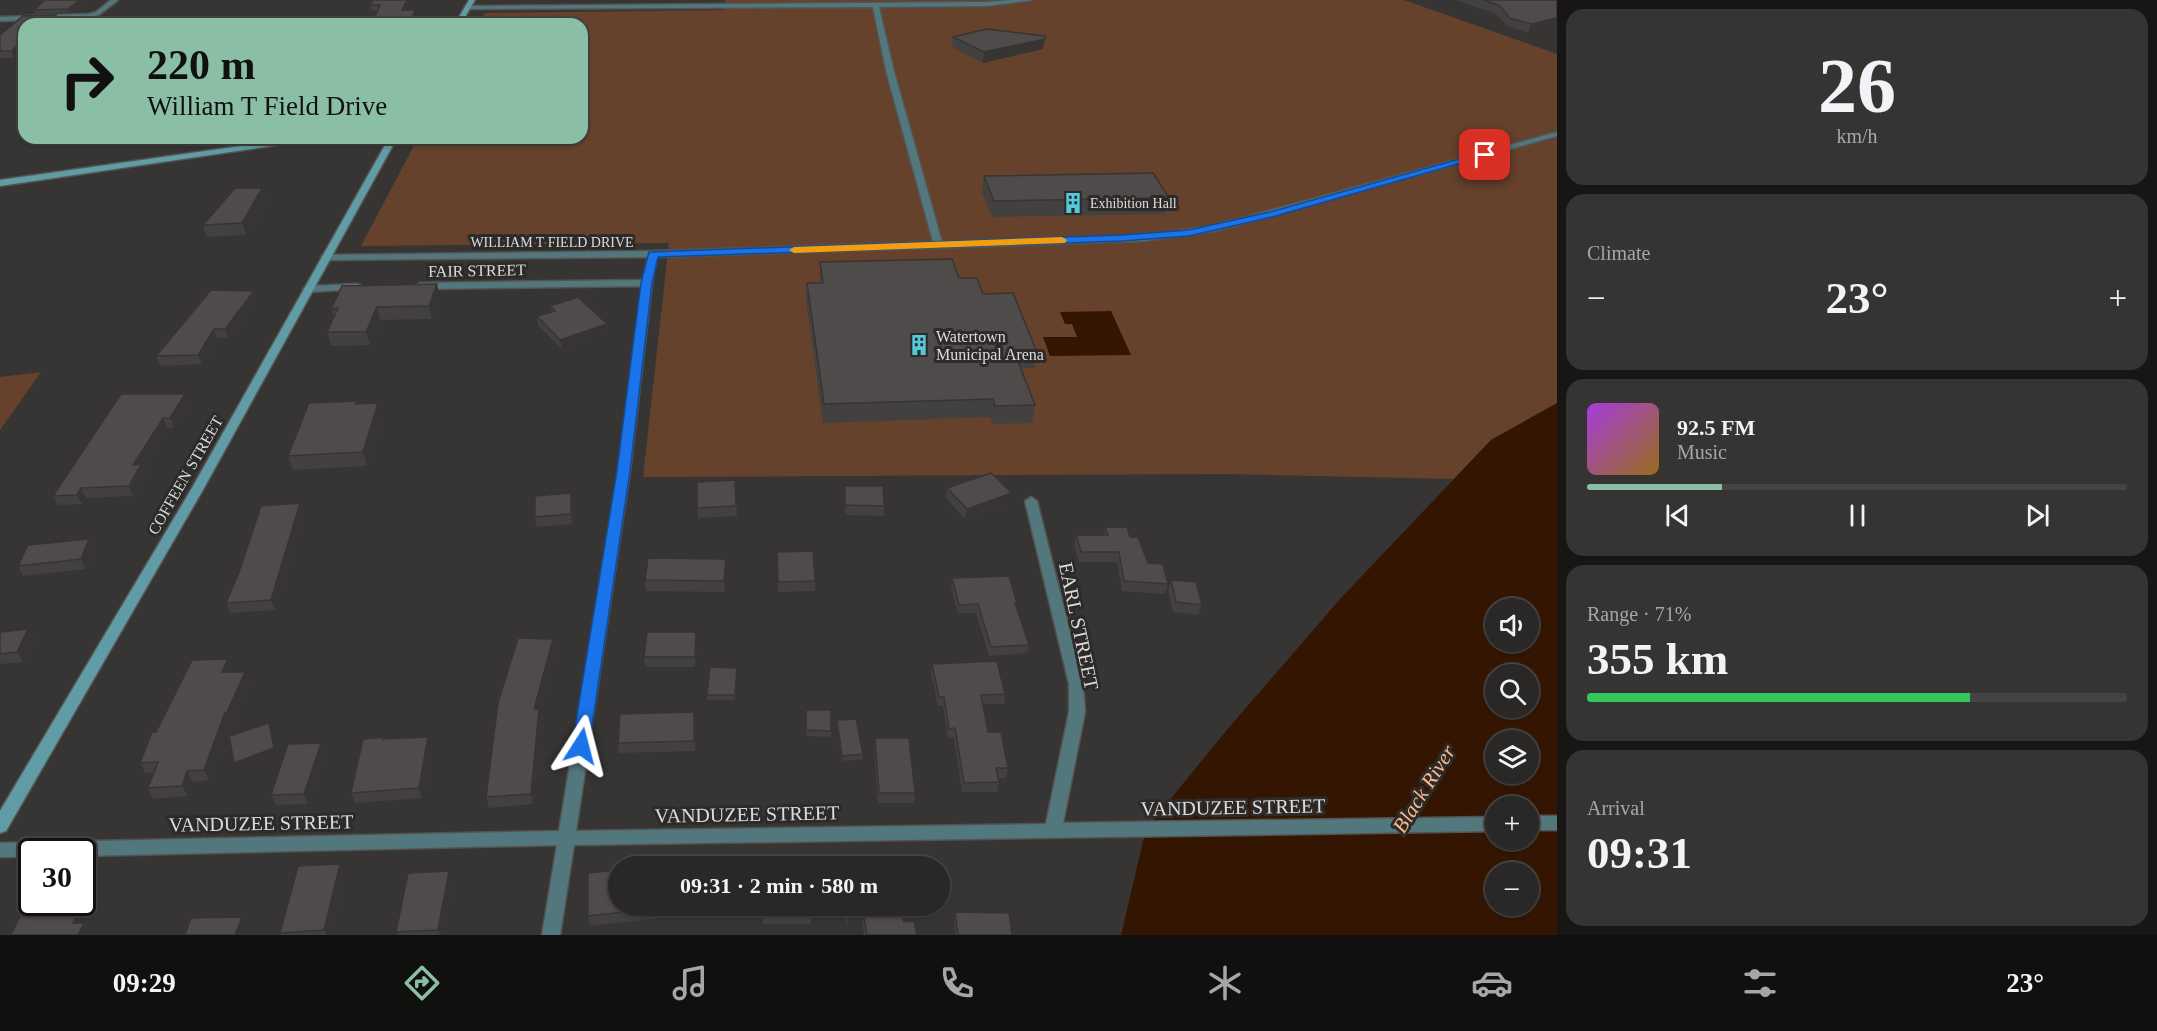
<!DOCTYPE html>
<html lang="en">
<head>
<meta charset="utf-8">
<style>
	body { margin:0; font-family:Georgia,serif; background:#353432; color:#f1f3f6; height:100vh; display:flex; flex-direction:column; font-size:22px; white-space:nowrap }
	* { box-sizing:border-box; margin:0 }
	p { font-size:20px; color:#a5a6a7 }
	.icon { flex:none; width:33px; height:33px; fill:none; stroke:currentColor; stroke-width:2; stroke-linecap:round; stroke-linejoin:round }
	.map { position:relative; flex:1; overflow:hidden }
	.side { display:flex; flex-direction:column; gap:9px; padding:9px; background:#171615; width:600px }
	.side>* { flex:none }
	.banner { position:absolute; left:18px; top:18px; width:570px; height:126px; border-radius:18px; box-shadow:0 2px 4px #0004,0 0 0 2px #454443; background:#8abfa5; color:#111; overflow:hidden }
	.buttons { position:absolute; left:1485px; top:598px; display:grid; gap:12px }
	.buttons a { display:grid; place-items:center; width:54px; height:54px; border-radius:50%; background:#292826; box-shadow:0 2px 4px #0004,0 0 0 2px #454443; font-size:30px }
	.speed { position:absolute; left:18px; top:838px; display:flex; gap:12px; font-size:30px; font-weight:700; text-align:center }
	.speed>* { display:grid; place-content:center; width:78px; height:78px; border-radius:50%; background:#292826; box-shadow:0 2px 4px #0004,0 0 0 2px #454443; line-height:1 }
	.speed .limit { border:3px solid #111; border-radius:9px; background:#fff; color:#111 }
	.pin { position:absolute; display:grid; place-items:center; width:51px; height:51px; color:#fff; margin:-26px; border-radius:12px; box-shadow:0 3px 9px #0006 }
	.me { position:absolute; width:66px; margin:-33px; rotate:9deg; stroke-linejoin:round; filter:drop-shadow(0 0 4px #0008) }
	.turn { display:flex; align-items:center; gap:21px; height:126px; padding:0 30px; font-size:27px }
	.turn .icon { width:78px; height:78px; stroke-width:2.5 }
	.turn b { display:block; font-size:42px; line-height:51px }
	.big { font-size:45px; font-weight:600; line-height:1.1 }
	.side .widget { flex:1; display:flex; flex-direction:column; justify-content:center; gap:9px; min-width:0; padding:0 21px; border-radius:18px; background:#353432 }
	.side .dial { align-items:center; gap:0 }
	.dial b { font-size:78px; line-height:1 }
	.song { display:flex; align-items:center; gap:18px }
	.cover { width:72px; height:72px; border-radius:9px; background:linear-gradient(135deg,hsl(280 70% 55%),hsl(40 70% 35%)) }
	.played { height:6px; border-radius:3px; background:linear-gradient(90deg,#8abfa5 25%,#454443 25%) }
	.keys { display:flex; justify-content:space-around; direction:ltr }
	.heat { display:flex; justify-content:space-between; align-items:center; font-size:33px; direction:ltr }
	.charge { height:9px; border-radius:4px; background:linear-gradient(90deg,#34c759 71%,#454443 0) }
	.trip { position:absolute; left:608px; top:856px; width:342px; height:60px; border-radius:30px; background:#292826; box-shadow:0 2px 4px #0004,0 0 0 2px #454443; font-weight:600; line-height:60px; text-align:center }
	.menu { display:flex; height:96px; justify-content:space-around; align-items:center; background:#10100f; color:#a5a6a7 }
	.menu .icon { width:42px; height:42px }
	.menu .on { color:#8abfa5 }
	.menu b { font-size:27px; color:#f1f3f6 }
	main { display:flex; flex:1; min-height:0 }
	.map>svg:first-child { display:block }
	.green { fill:#66412b }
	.water { fill:#331502; fill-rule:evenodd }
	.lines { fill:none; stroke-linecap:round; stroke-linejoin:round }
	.street-casing { stroke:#555351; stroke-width:3 }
	.secondary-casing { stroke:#555351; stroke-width:3 }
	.street { fill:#52777d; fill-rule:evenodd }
	.secondary { fill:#5f9ca5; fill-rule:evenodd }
	.wall { fill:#434040 }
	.shaded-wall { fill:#373434 }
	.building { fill:#4e4b4a; stroke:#373434; stroke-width:1.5 }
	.route { fill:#1a73e8; stroke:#114b97; stroke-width:1.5 }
	.slow { fill:#f59e0b }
	.labels { text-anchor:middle; stroke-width:6; stroke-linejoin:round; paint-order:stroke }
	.far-poi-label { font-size:14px; fill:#dedcdb; stroke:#2d2b29; text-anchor:start }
	.far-street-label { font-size:14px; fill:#dedcdb; stroke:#2d2b29 }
	.street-label { font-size:16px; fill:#dedcdb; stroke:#2d2b29 }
	.poi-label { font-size:16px; fill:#dedcdb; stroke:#2d2b29; text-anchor:start }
	.near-street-label { font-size:20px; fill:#dedcdb; stroke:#2d2b29 }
	.near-water-label { font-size:21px; font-style:italic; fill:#feb68d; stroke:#2d2b29 }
</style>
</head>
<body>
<main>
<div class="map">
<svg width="1557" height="935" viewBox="0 0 1557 935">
	<rect width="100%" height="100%" fill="#373533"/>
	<!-- green -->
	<g class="green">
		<polygon points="725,0 1404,0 1557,54 1557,403 1491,440 1454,479 1227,474 643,477 669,243 361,246 418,138 582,138 582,24 479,24 485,13 724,10"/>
		<polygon points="41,372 0,430 0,377"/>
	</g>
	<!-- water -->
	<g class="water">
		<polygon points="1111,311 1131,355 1050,356 1043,337 1077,337 1072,324 1065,324 1060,312"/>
		<path d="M1557,403V935H1121L1146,829L1226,731L1341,598L1491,440ZM1496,609H1528V642H1496ZM1496,675H1528V708H1496ZM1496,741H1528V774H1496ZM1496,807H1528V840H1496ZM1496,873H1528V906H1496Z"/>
	</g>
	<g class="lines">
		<defs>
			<g id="street">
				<polygon points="111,0 118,0 100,14 90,18 0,21 0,17 89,14 96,12"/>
				<polygon points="1010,0 1033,0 987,6 879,7 894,71 942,242 1145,235 1212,226 1557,132 1557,136 1216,231 1145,241 657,257 652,283 630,471 576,831 1046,824 1069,712 1069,684 1025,501 1031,497 1037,501 1083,684 1085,712 1063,823 1496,817 1496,831 574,845 560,935 542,935 557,845 82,856 82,852 32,852 32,857 0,857 0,843 559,831 618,471 642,286 420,289 415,286 420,283 643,280 648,257 326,260 321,257 323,255 653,251 933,242 886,71 873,7 467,9 465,6 987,2"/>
				<polygon points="358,284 363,287 361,289 308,292 303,289 308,286"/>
				<rect x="1528" y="816" width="29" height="14"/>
			</g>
			<g id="secondary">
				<polygon points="469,0 475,0 461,24 455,24"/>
				<polygon points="296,138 316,138 312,140 0,186 0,180"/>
				<polygon points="389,138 397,138 204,488 6,831 0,833 0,811 192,488"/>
			</g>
		</defs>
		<!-- street casing -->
		<use href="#street" class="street-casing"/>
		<!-- secondary casing -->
		<use href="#secondary" class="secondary-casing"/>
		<!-- street -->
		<use href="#street" class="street"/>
		<!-- secondary -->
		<use href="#secondary" class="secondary"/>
	</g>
	<!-- wall -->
	<g class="wall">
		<polygon points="85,0 70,12 35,14 34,10"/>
		<polygon points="373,0 406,10 416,16 413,24 372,24 377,11 372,11 370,5"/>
		<polygon points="1456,0 1557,0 1528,33 1507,26 1496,14"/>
		<polygon points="56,15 59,21 56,24 24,24 24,50 14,58 0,58 0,35 23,16"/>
		<polygon points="953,37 1043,49 983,63 952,47"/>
		<polygon points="984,176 1169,198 1165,214 992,217 982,192"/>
		<polygon points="262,188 266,200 246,235 207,237 203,225"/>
		<polygon points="820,262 959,278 983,294 1036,350 1034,368 1021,368 1035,405 1032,423 993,424 990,417 823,423 806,300 807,283 820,283"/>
		<polygon points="440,297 432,319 380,320 370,345 331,346 327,332 334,318 331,309"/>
		<polygon points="257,300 228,338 217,338 202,364 160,366 156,356"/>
		<polygon points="550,306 607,324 608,333 562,349 538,326 537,316 551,312"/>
		<polygon points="185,394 189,403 174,428 167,428 142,468 145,474 133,496 86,498 82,504 58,505 53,496"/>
		<polygon points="382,417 367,466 293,470 288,456"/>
		<polygon points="735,480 737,516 698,518 697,482"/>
		<polygon points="845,486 884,506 884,516 845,515"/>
		<polygon points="947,488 1010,503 965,519 946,498"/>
		<polygon points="573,503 572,524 536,527 535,517"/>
		<polygon points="303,513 275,610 230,613 226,603"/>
		<polygon points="1105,527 1130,537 1148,563 1168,584 1165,594 1122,591 1117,562 1079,562 1074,545 1076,535 1104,535"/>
		<polygon points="89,539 94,549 86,569 23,576 18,566"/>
		<polygon points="777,552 815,581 815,591 778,592"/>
		<polygon points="726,559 726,569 725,592 646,591 645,580"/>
		<polygon points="952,578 1017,603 1016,607 1029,645 1027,653 989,656 976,613 958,613 951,587"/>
		<polygon points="1171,580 1202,605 1198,615 1173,612 1168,590"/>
		<polygon points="28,629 34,640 23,662 0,664 0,632"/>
		<polygon points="696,632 697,642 695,667 645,667 644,657"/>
		<polygon points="553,639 554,649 539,709 541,719 533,804 489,808 486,797"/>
		<polygon points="228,659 232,669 231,672 245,672 249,682 230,727 229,724 209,780 193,782 188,796 153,799 148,788 154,772 145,773 140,763 156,732"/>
		<polygon points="932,664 1005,694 1004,704 983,704 988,732 1008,768 1006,778 998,778 999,782 997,792 962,792 954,738 948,738 943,706 938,706 931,673"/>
		<polygon points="737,673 735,700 707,700 707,695"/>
		<polygon points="806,710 831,710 831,737 806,736"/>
		<polygon points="837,720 863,754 862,759 842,761 837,725"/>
		<polygon points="695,722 695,751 619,753 618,743"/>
		<polygon points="384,737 384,739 428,737 431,747 422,798 355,803 351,793"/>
		<polygon points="875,738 915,793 914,803 878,803 874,748"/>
		<polygon points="321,743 325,753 308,804 276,805 271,795"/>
		<polygon points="344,874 330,935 281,935 280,933"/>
		<polygon points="452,881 442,935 397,935 396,932"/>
		<polygon points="618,906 696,906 697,914 590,926 588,916"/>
		<rect x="763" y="906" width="48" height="18"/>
		<polygon points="842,906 898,906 904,922 917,935 864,935 862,921 848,925"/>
		<polygon points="955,912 1012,935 955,935 954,922"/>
	</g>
	<!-- shaded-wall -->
	<g class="shaded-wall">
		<polygon points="80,0 85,0 70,12 68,9"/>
		<polygon points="407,0 411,0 404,16 402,10"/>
		<polygon points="415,10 416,16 413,24 410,24"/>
		<polygon points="56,15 59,21 56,24 45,24"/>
		<polygon points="1557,18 1557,26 1528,33 1531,24"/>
		<polygon points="1045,39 1043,49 983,63 984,52"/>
		<polygon points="24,40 24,50 14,58 11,51"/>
		<polygon points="262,188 266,200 246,235 242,223"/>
		<polygon points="437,284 440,297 432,319 429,306"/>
		<polygon points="254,291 257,300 228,338 225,329"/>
		<polygon points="377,307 380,320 370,345 366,332"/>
		<polygon points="607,324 608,333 562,349 560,340"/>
		<polygon points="214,329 217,338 202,364 198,355"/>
		<polygon points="185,394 189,403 174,428 170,418"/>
		<polygon points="378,403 382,417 367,466 363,452"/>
		<polygon points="163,418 167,428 142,468 145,474 133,496 129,486 133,465"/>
		<polygon points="81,488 86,498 82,504 77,495"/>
		<polygon points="571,493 573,503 572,524 571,514"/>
		<polygon points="1012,493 1010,503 965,519 967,509"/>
		<polygon points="300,503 303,513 275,610 271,600"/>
		<polygon points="89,539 94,549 86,569 81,559"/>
		<polygon points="726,559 726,569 725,592 724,581"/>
		<polygon points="28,629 34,640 23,662 17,652"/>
		<polygon points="696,632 697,642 695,667 695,657"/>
		<polygon points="553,639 554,649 539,709 541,719 533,804 531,794 534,709"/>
		<polygon points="228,659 232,669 226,682 222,672"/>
		<polygon points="245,672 249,682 230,727 229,724 209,780 204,770 225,712"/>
		<polygon points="269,723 273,733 279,759 239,773 234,763"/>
		<polygon points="428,737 431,747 422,798 419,788"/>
		<polygon points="321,743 325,753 308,804 304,794"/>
		<polygon points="187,771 193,782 188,796 182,786"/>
		<polygon points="99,862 105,872 84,923 91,933 90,935 78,935 73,923 82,903"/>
		<polygon points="340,864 344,874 330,935 327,935 324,930"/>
		<polygon points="449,871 452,881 442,935 440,935 438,930"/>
		<polygon points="863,912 862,921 848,925 849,915"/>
		<polygon points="242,917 247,927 244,935 235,935"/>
	</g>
	<!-- building -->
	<g class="building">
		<polygon points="45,0 80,0 68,9 34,10"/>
		<polygon points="373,0 407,0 402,10 415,10 410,24 372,24 380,5 370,5"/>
		<polygon points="1483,0 1557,0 1557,18 1531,24 1510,18 1499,5"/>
		<polygon points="56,15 45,24 24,24 24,40 11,51 0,51 0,35 23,16"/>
		<polygon points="987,29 1045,36 1045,39 984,52 953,37"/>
		<polygon points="1153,173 1169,198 994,201 984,176"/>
		<polygon points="235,188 262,188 242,223 203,225"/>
		<polygon points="952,259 959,278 977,278 983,294 1013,293 1036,350 1014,351 1035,405 995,406 993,399 824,404 807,283 823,283 820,262"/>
		<polygon points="437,284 429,306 377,307 366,332 327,332 338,308 331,309 342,286"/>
		<polygon points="211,290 254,291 225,329 214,329 198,355 156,356"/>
		<polygon points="578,297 607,324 560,340 537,316 555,311 550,306"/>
		<polygon points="121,394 185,394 170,418 163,418 133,465 141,464 129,486 81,488 77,495 53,496"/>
		<polygon points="357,401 356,404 378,403 363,452 288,456 309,403"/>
		<polygon points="991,473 1012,493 967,509 947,488"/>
		<polygon points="735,480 736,506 697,508 697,482"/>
		<polygon points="845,486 883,486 884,506 845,505"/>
		<polygon points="571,493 571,514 535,517 535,496"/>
		<polygon points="300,503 271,600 226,603 239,572 261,506"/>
		<polygon points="1105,527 1127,527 1130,537 1138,537 1148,563 1163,564 1168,584 1124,581 1119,552 1081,552 1076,535 1108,535"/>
		<polygon points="89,539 81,559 18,566 28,545"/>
		<polygon points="813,551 815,581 778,582 777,552"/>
		<polygon points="648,558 726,559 724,581 645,580"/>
		<polygon points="1009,576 1017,603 1015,603 1029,645 991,647 978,604 959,605 952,578"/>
		<polygon points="1171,580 1196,582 1202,605 1176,602"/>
		<polygon points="28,629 17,652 0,654 0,632"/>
		<polygon points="647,632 696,632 695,657 644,657"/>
		<polygon points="518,638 553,639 534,709 539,709 531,794 486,797 498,703"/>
		<polygon points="228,659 222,672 245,672 225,717 225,712 204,770 187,771 182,786 148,788 158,762 140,763 152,732 156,732 192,660"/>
		<polygon points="997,661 1005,694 981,695 988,732 1001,732 1008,768 996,768 999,782 964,783 955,728 949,729 944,697 939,697 932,664"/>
		<polygon points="710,667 737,668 735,695 707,695"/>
		<polygon points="806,710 831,710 831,731 806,730"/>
		<polygon points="694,712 694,741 618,743 620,714"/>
		<polygon points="856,719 863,754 842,756 837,720"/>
		<polygon points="269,723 274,748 234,763 229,736"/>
		<polygon points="384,737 383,739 428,737 419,788 351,793 363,739"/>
		<polygon points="875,738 909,738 915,793 879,793"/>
		<polygon points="321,743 304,794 271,795 288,744"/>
		<polygon points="879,853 884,867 834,867 833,863"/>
		<rect x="763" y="859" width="47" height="8"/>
		<polygon points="99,862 82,901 82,863"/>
		<polygon points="692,862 693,867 647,867"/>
		<polygon points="340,864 324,930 280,933 298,866"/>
		<polygon points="618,870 618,906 678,906 588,916 588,873"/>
		<polygon points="449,871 438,930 396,932 408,873"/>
		<polygon points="32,888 32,903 82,903 73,923 84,923 78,935 11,935 26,904 24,904"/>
		<polygon points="763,906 811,906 811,914 762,915"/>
		<polygon points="846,906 898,906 904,922 914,921 917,935 867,935 863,912 849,915"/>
		<polygon points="955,912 1009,913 1012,935 958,935"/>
		<polygon points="242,917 235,935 185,935 191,918"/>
	</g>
	<!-- route -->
	<polygon class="route" points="1481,153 1489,155 1272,217 1189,236 1122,241 658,257 652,283 630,471 589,746 587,751 581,753 574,751 572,746 617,471 641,283 649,252 1122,235 1189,230 1270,212"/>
	<!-- slow -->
	<polygon class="slow" points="1062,237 1067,240 1065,243 794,253 789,250 794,247"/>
	<!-- icons -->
	<defs>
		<symbol id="building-bare" viewBox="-9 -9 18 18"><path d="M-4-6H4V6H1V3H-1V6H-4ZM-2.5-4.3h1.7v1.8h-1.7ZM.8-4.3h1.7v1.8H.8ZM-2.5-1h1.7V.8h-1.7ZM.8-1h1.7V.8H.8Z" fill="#53cbda" stroke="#2d2b29" stroke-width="2.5" paint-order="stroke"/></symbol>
	</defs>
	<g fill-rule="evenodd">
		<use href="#building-bare" x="1058" y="188" width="30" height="30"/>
		<use href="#building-bare" x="904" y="330" width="30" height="30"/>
	</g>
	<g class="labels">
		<!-- far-poi labels -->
		<g class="far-poi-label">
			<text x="1090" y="208">Exhibition Hall</text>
		</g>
		<!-- far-street labels -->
		<g class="far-street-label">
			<text x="552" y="247">WILLIAM T FIELD DRIVE</text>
		</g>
		<!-- street labels -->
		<g class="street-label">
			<text transform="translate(477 270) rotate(-1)" y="6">FAIR STREET</text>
			<text transform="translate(185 475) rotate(-60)" y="6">COFFEEN STREET</text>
		</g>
		<!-- poi labels -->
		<g class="poi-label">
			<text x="936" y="342">Watertown<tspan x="936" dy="18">Municipal Arena</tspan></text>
		</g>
		<!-- near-street labels -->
		<g class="near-street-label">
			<text transform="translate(1079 626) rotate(78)" y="7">EARL STREET</text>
			<text transform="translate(1233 807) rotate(-1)" y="7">VANDUZEE STREET</text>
			<text transform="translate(747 814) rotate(-1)" y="7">VANDUZEE STREET</text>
			<text transform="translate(261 823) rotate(-1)" y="7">VANDUZEE STREET</text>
		</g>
		<!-- near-water labels -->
		<g class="near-water-label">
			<text transform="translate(1424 789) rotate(-58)" y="7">Black River</text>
		</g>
	</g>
</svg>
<div class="buttons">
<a><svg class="icon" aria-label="sound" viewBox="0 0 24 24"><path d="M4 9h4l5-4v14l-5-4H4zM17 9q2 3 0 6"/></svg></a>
<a><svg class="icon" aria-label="search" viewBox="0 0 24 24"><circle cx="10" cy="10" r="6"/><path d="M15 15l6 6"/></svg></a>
<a><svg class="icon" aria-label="layers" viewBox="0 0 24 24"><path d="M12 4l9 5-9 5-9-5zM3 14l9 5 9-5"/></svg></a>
<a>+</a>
<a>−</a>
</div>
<div class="speed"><div class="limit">30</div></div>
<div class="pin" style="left:1485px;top:155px;background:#d93025"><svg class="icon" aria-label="arrive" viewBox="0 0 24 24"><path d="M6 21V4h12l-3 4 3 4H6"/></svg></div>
<svg class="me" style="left:581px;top:746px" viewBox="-20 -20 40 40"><path d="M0-17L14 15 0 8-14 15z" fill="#1a73e8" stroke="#fff" stroke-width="4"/></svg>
<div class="trip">09:31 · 2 min · 580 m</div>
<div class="banner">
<div class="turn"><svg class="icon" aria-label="right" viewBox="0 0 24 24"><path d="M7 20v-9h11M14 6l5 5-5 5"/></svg><div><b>220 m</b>William T Field Drive</div></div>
</div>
</div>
<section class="side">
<div class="widget dial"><b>26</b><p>km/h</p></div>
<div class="widget"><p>Climate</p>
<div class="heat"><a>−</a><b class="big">23°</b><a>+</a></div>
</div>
<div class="widget">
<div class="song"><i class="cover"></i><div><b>92.5 FM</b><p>Music</p></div></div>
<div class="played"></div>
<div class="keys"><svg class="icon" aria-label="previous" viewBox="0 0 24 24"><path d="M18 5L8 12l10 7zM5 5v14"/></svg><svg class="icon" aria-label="pause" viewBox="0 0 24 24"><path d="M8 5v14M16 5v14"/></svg><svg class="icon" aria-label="next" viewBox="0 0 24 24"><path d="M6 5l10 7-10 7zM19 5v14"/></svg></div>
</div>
<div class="widget"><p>Range · 71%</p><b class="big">355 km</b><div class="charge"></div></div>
<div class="widget"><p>Arrival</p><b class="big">09:31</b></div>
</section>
</main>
<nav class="menu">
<b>09:29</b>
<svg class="icon on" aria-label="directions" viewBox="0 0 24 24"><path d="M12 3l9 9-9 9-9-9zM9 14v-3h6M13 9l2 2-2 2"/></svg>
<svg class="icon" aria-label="music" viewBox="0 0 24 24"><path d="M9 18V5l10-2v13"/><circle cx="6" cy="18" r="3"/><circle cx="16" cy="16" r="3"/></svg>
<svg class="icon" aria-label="phone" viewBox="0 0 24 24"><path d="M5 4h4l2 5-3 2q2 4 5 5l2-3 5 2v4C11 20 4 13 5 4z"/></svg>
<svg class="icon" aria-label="climate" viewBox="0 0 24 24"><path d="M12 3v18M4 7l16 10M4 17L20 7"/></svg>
<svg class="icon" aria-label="car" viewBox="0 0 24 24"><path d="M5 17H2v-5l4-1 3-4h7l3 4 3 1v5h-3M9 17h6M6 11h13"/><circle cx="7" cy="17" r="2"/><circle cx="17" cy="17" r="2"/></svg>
<svg class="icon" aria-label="filters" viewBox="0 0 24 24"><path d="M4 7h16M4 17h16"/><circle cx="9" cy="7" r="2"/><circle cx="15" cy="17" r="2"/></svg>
<b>23°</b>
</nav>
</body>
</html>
